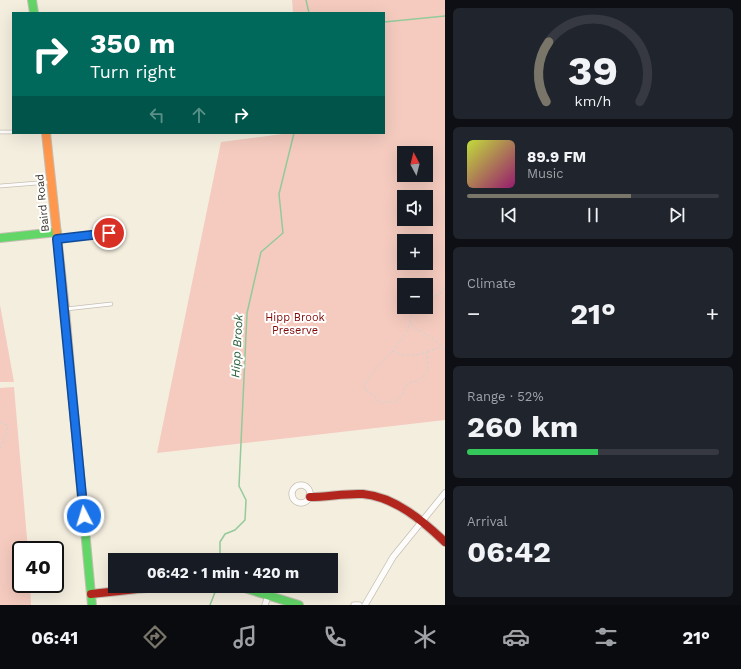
<!DOCTYPE html>
<html lang="en">
<head>
<meta charset="utf-8">
<style>
	body { margin:0; font-family:"Work Sans",sans-serif; background:#20242c; color:#f1f3f6; height:100vh; display:flex; flex-direction:column; font-size:15px; white-space:nowrap }
	* { box-sizing:border-box; margin:0 }
	p { font-size:13px; color:#9ea1a6 }
	.icon { flex:none; width:22px; height:22px; fill:none; stroke:currentColor; stroke-width:2; stroke-linecap:round; stroke-linejoin:round }
	.map { position:relative; flex:1; overflow:hidden }
	.details { display:flex; flex-direction:column; gap:8px; padding:8px; background:#0d0f14; width:296px }
	.details>* { flex:none }
	.top-card { position:absolute; left:12px; top:12px; width:373px; height:122px; border-radius:0px; box-shadow:0 4px 16px #0002; background:#00695c; color:#fff; overflow:hidden }
	.needle { width:26px; rotate:353deg }
	.buttons { position:absolute; left:397px; top:146px; display:grid; gap:8px }
	.buttons a { display:grid; place-items:center; width:36px; height:36px; border-radius:0px; background:#171b24; box-shadow:0 4px 16px #0002; font-size:20px }
	.speed { position:absolute; left:12px; top:541px; display:flex; gap:8px; font-size:20px; font-weight:700; text-align:center }
	.speed>* { display:grid; place-content:center; width:52px; height:52px; border-radius:50%; background:#171b24; box-shadow:0 4px 16px #0002; line-height:1 }
	.speed .limit { border:2px solid #111; border-radius:6px; background:#fff; color:#111 }
	.pin { position:absolute; display:grid; place-items:center; width:34px; height:34px; color:#fff; margin:-17px; border:2px solid #fff; border-radius:50%; box-shadow:0 1px 4px #0007 }
	.me { position:absolute; width:44px; margin:-22px; rotate:355deg; stroke-linejoin:round; filter:drop-shadow(0 0 3px #0008) }
	.turn { display:flex; align-items:center; gap:14px; height:84px; padding:0 12px; font-size:18px }
	.turn .icon { width:52px; height:52px; stroke-width:2.5 }
	.turn b { display:block; font-size:28px; line-height:34px }
	.lanes { display:flex; align-items:center; height:38px; padding:0 12px; background:#0003; justify-content:center; gap:20px; direction:ltr }
	.lanes .off { opacity:.35 }
	.big { font-size:30px; font-weight:700; line-height:1.1 }
	.details .tile { flex:1; display:flex; flex-direction:column; justify-content:center; gap:6px; min-width:0; padding:0 14px; border-radius:6px; background:#20242c }
	.details .dial { align-items:center; gap:0 }
	.dial svg { height:104px; overflow:visible; fill:none; stroke:#363941; stroke-width:7; stroke-linecap:round; text-anchor:middle }
	.dial text { fill:#f1f3f6; stroke:none }
	.song { display:flex; align-items:center; gap:12px }
	.cover { width:48px; height:48px; border-radius:6px; background:linear-gradient(135deg,hsl(70 70% 55%),hsl(320 70% 35%)) }
	.played { height:4px; border-radius:2px; background:linear-gradient(90deg,#797569 65%,#363941 65%) }
	.keys { display:flex; justify-content:space-around; direction:ltr }
	.heat { display:flex; justify-content:space-between; align-items:center; font-size:22px; direction:ltr }
	.charge { height:6px; border-radius:3px; background:linear-gradient(90deg,#34c759 52%,#363941 0) }
	.trip { position:absolute; left:108px; top:553px; width:230px; height:40px; border-radius:0px; background:#171b24; box-shadow:0 4px 16px #0002; font-weight:700; line-height:40px; text-align:center }
	.tab-bar { display:flex; height:64px; justify-content:space-around; align-items:center; background:#090b0e; color:#9ea1a6 }
	.tab-bar .icon { width:28px; height:28px }
	.tab-bar .selected { color:#797569 }
	.tab-bar b { font-size:18px; color:#f1f3f6 }
	main { display:flex; flex:1; min-height:0 }
	.map>svg:first-child { display:block }
	.green { fill:#f5cbbf; fill-rule:evenodd }
	.lines { fill:none; stroke-linecap:round; stroke-linejoin:round }
	.stream { stroke:#93ca9a; stroke-width:1.5 }
	.lane-casing { stroke:#c4bfb4; stroke-width:4.5 }
	.street-casing { stroke:#c4bfb4; stroke-width:7 }
	.fast-casing { stroke:#c4bfb4; stroke-width:10 }
	.slow-casing { stroke:#c4bfb4; stroke-width:10 }
	.jam-casing { stroke:#c4bfb4; stroke-width:10 }
	.path { stroke:#d4d2cd; stroke-width:1; stroke-dasharray:3 2; stroke-linecap:butt }
	.lane { stroke:#fdfcfa; stroke-width:3 }
	.street { stroke:#fdfcfa; stroke-width:5.5 }
	.fast { stroke:#63d668; stroke-width:8 }
	.slow { stroke:#ff974d; stroke-width:8 }
	.jam { stroke:#b3261e; stroke-width:8 }
	.route-casing { stroke:#114b97; stroke-width:10 }
	.route { stroke:#1a73e8; stroke-width:7 }
	.labels { text-anchor:middle; stroke-width:4; stroke-linejoin:round; paint-order:stroke }
	.street-label { font-size:11px; fill:#373429; stroke:#fff }
	.park-label { font-size:11px; fill:#800907; stroke:#fff }
	.water-label { font-size:12px; font-style:italic; fill:#255e36; stroke:#fff }
</style>
</head>
<body>
<main>
<div class="map">
<svg width="445" height="605" viewBox="0 0 445 605">
	<rect width="100%" height="100%" fill="#f4eedf"/>
	<!-- green -->
	<g class="green">
		<path d="M292,0H445V420L157,453L221,142L290,133H384V13H293ZM404,153H426V175H404ZM404,197H426V219H404ZM404,241H426V263H404ZM404,285H426V307H404Z"/>
		<polygon points="0,305 14,382 0,382"/>
		<polygon points="14,387 28,550 21,550 21,584 30,584 31,605 0,605 0,388"/>
	</g>
	<g class="lines">
		<!-- stream -->
		<g class="stream">
			<polyline points="306,0 309,13"/>
			<polyline points="384,22 445,16"/>
			<polyline points="220,560 220,542 225,534 235,530 245,520 246,500 239,486 247,313 261,252 283,233 279,194 294,133"/>
			<polyline points="210,605 217,587"/>
		</g>
		<defs>
			<g id="lane">
				<polyline points="0,132 13,132"/>
				<polyline points="0,186 50,182"/>
				<polyline points="59,239 109,233"/>
				<polyline points="66,309 111,304"/>
			</g>
			<g id="street">
				<circle cx="301" cy="494" r="9"/>
				<polyline points="265,605 268,596"/>
				<polyline points="354,605 359,605"/>
				<polyline points="365,605 393,557 445,493"/>
			</g>
			<g id="fast">
				<polyline points="32,0 34,13"/>
				<polyline points="0,238 57,232"/>
				<polyline points="73,401 92,605"/>
				<polyline points="238,586 299,605"/>
			</g>
			<polyline id="slow" points="46,133 65,309 73,401"/>
			<g id="jam">
				<path d="M310,497C328,497 345,493 363,494C395,497 423,521 445,542"/>
				<polyline points="91,594 165,586"/>
			</g>
		</defs>
		<!-- lane casing -->
		<use href="#lane" class="lane-casing"/>
		<!-- street casing -->
		<use href="#street" class="street-casing"/>
		<!-- fast casing -->
		<use href="#fast" class="fast-casing"/>
		<!-- slow casing -->
		<use href="#slow" class="slow-casing"/>
		<!-- jam casing -->
		<use href="#jam" class="jam-casing"/>
		<!-- path -->
		<g class="path">
			<polyline points="426,299 439,295 445,287"/>
			<polyline points="411,324 416,329 431,337 445,350"/>
			<path d="M393,351C385,359 362,379 365,390L374,395L378,402H395L403,394V390L408,383L418,381L428,371L427,352C415,356 404,357 393,351C399,341 407,334 410,323C411,318 411,312 413,307"/>
			<polyline points="427,352 441,347"/>
			<polyline points="0,422 7,425 8,430 0,449"/>
		</g>
		<!-- lane -->
		<use href="#lane" class="lane"/>
		<!-- street -->
		<use href="#street" class="street"/>
		<!-- fast -->
		<use href="#fast" class="fast"/>
		<!-- slow -->
		<use href="#slow" class="slow"/>
		<!-- jam -->
		<use href="#jam" class="jam"/>
	</g>
	<g class="lines">
		<defs>
			<polyline id="route" points="84,516 57,239 109,233"/>
		</defs>
		<!-- route casing -->
		<use href="#route" class="route-casing"/>
		<!-- route -->
		<use href="#route" class="route"/>
	</g>
	<g class="labels">
		<!-- street labels -->
		<g class="street-label">
			<text transform="translate(42 203) rotate(-96)" y="4">Baird Road</text>
		</g>
		<!-- park labels -->
		<g class="park-label">
			<text x="295" y="321">Hipp Brook<tspan x="295" dy="13">Preserve</tspan></text>
		</g>
		<!-- water labels -->
		<g class="water-label">
			<text transform="translate(237 346) rotate(-87)" y="4">Hipp Brook</text>
		</g>
	</g>
</svg>
<div class="buttons">
<a><svg class="needle" viewBox="-14 -14 28 28"><path d="M0-13l5 13h-10z" fill="#e53935"/><path d="M0 13l5-13h-10z" fill="#9ea1a6"/></svg></a>
<a><svg class="icon" aria-label="sound" viewBox="0 0 24 24"><path d="M4 9h4l5-4v14l-5-4H4zM17 9q2 3 0 6"/></svg></a>
<a>+</a>
<a>−</a>
</div>
<div class="speed"><div class="limit">40</div></div>
<div class="pin" style="left:109px;top:233px;background:#d93025"><svg class="icon" aria-label="arrive" viewBox="0 0 24 24"><path d="M6 21V4h12l-3 4 3 4H6"/></svg></div>
<svg class="me" style="left:84px;top:516px" viewBox="-20 -20 40 40"><circle r="17" fill="#1a73e8" stroke="#fff" stroke-width="3"/><path d="M0-11L8 9 0 5-8 9z" fill="#fff"/></svg>
<div class="trip">06:42 · 1 min · 420 m</div>
<div class="top-card">
<div class="turn"><svg class="icon" aria-label="right" viewBox="0 0 24 24"><path d="M7 20v-9h11M14 6l5 5-5 5"/></svg><div><b>350 m</b>Turn right</div></div>
<div class="lanes"><svg class="icon off" aria-label="left" viewBox="0 0 24 24"><path d="M17 20v-9H6M10 6l-5 5 5 5"/></svg><svg class="icon off" aria-label="ahead" viewBox="0 0 24 24"><path d="M12 20V5M6 11l6-6 6 6"/></svg><svg class="icon" aria-label="right" viewBox="0 0 24 24"><path d="M7 20v-9h11M14 6l5 5-5 5"/></svg></div>
</div>
</div>
<section class="details">
<div class="tile dial"><svg viewBox="0 0 100 80">
<path d="M14 69A42 42 0 1 1 86 69"/>
<path d="M14 69A42 42 0 0 1 16 23" stroke="#797569"/>
<text x="50" y="56" font-size="32" font-weight="700">39</text>
<text x="50" y="72" font-size="11">km/h</text>
</svg></div>
<div class="tile">
<div class="song"><i class="cover"></i><div><b>89.9 FM</b><p>Music</p></div></div>
<div class="played"></div>
<div class="keys"><svg class="icon" aria-label="previous" viewBox="0 0 24 24"><path d="M18 5L8 12l10 7zM5 5v14"/></svg><svg class="icon" aria-label="pause" viewBox="0 0 24 24"><path d="M8 5v14M16 5v14"/></svg><svg class="icon" aria-label="next" viewBox="0 0 24 24"><path d="M6 5l10 7-10 7zM19 5v14"/></svg></div>
</div>
<div class="tile"><p>Climate</p>
<div class="heat"><a>−</a><b class="big">21°</b><a>+</a></div>
</div>
<div class="tile"><p>Range · 52%</p><b class="big">260 km</b><div class="charge"></div></div>
<div class="tile"><p>Arrival</p><b class="big">06:42</b></div>
</section>
</main>
<nav class="tab-bar">
<b>06:41</b>
<svg class="icon selected" aria-label="directions" viewBox="0 0 24 24"><path d="M12 3l9 9-9 9-9-9zM9 14v-3h6M13 9l2 2-2 2"/></svg>
<svg class="icon" aria-label="music" viewBox="0 0 24 24"><path d="M9 18V5l10-2v13"/><circle cx="6" cy="18" r="3"/><circle cx="16" cy="16" r="3"/></svg>
<svg class="icon" aria-label="phone" viewBox="0 0 24 24"><path d="M5 4h4l2 5-3 2q2 4 5 5l2-3 5 2v4C11 20 4 13 5 4z"/></svg>
<svg class="icon" aria-label="climate" viewBox="0 0 24 24"><path d="M12 3v18M4 7l16 10M4 17L20 7"/></svg>
<svg class="icon" aria-label="car" viewBox="0 0 24 24"><path d="M5 17H2v-5l4-1 3-4h7l3 4 3 1v5h-3M9 17h6M6 11h13"/><circle cx="7" cy="17" r="2"/><circle cx="17" cy="17" r="2"/></svg>
<svg class="icon" aria-label="filters" viewBox="0 0 24 24"><path d="M4 7h16M4 17h16"/><circle cx="9" cy="7" r="2"/><circle cx="15" cy="17" r="2"/></svg>
<b>21°</b>
</nav>
</body>
</html>
